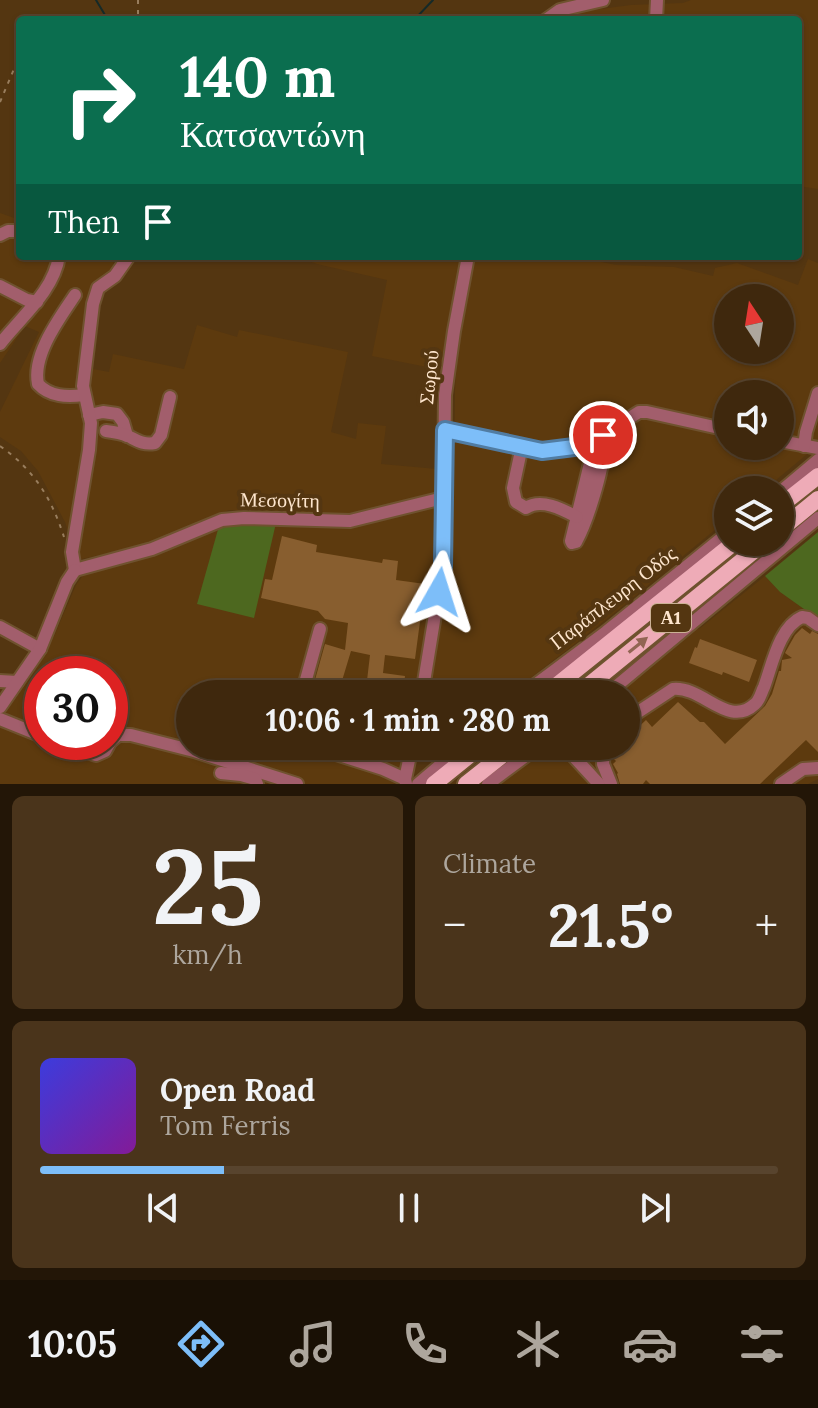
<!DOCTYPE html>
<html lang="en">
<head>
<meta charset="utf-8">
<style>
	body { margin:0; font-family:Lora,serif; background:#4a341b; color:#f1f3f6; height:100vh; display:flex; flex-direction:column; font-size:30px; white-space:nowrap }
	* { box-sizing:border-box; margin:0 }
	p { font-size:26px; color:#ada69d }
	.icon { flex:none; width:44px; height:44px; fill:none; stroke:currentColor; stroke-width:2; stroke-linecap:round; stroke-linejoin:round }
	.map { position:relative; height:784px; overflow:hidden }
	.details { display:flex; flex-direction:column; gap:12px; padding:12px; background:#231607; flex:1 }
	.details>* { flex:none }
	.guide { position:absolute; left:16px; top:16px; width:786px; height:244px; border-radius:8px; box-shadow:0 2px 6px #0004,0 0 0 2px #58442e; background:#0b6e4f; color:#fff; overflow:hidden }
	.needle { width:52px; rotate:348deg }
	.controls { position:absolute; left:714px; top:284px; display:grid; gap:16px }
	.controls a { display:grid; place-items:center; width:80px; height:80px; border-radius:50%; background:#3f280d; box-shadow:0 2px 6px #0004,0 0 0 2px #58442e; font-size:40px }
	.speed { position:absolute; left:24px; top:656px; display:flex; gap:16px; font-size:40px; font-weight:700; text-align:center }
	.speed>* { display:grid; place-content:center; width:104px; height:104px; border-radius:50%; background:#3f280d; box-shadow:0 2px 6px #0004,0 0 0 2px #58442e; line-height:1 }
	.speed .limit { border:12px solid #d22; background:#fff; color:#111 }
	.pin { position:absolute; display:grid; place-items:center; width:68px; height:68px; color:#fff; margin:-34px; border:4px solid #fff; border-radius:50%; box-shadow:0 2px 8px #0007 }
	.me { position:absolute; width:88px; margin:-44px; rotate:6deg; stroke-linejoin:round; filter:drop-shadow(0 0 6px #0008) }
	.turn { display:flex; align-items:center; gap:28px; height:168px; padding:0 32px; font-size:36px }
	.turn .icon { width:104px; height:104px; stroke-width:2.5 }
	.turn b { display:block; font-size:56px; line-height:68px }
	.then { display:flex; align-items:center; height:76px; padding:0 32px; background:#0003; gap:16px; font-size:30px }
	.big { font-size:60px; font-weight:700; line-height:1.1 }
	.details .tile { flex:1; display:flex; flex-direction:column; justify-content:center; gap:12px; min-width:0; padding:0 28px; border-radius:12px; background:#4a341b }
	.details .dial { align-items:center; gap:0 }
	.dial b { font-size:104px; line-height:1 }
	.song { display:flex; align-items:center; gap:24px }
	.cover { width:96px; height:96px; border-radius:12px; background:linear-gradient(135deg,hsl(240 70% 55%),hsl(290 70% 35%)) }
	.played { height:8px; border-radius:4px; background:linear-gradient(90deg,#7dbef9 25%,#58442e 25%) }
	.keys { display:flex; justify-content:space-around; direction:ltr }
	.heat { display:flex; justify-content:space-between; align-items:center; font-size:44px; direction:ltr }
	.details .tiles { flex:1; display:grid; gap:12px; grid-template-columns:1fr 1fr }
	.tile:last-child { grid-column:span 2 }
	.trip { position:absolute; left:176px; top:680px; width:464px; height:80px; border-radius:40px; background:#3f280d; box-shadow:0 2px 6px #0004,0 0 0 2px #58442e; font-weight:700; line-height:80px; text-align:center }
	.tabs { display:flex; height:128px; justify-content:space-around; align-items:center; background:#191005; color:#ada69d }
	.tabs .icon { width:56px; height:56px }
	.tabs .selected { color:#7dbef9 }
	.tabs b { font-size:36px; color:#f1f3f6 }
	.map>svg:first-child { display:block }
	.built { fill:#5d3a0e; fill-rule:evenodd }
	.green { fill:#4d681f }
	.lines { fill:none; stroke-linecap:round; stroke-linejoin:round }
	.stream { stroke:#152a28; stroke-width:2 }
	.building { fill:#885e2f }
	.minor-casing { stroke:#6f522f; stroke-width:16 }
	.highway-casing { stroke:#6f522f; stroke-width:20 }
	.path { stroke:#987d5d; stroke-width:2; stroke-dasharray:4 6; stroke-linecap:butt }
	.minor { stroke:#a25e6c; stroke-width:12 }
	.highway { stroke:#eeabb7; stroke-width:16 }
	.oneway { fill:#926553 }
	.route-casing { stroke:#517ca2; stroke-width:20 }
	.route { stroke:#7dbef9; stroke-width:14 }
	.labels { text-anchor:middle; stroke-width:8; stroke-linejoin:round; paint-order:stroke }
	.shield { fill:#543611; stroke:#cbb195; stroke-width:2 }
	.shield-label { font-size:18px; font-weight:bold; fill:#fee6ce }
	.street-label { font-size:20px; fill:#fee6ce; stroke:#543611 }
</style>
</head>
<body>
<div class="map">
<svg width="818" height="784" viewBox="0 0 818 784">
	<rect width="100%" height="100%" fill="#543611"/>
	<!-- built -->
	<g class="built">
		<polygon points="691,0 818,0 818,189 798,186 798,20 565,20 577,12 631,5 683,3"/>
		<polygon points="0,213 20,220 20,256 115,256 109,284 94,282 82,367 109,372 113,354 184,369 197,325 237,337 239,330 348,352 331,432 356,439 358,423 386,426 381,464 437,469 437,494 345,516 229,510 146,545 82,559 76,556 65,522 38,471 21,451 0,437 0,412 39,332 25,326 0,363"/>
		<polygon points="295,256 463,256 442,370 372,356 387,280 317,264"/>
		<path d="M473,256H570L617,265L674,267L713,276L715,268L737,263L798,285L808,259L818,263V445L764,490H728V519L618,610L510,694H427L448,582L454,500L455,389L460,319ZM728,298H780V350H728ZM728,394H780V446H728Z"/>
		<path d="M437,506L435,558L428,623L417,694H190V746H408L403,784H0V713L54,636L76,585L84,574L96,567L219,526L276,523L357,524ZM42,674H110V742H42Z"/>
		<polygon points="765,576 780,592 818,619 818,779 808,784 604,784 600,777 586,762 588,746 626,746 626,694 618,694 696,629 699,629"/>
		<polygon points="546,746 557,746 593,784 494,784"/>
	</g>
	<!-- green -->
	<g class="green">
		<polygon points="239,522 276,523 254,618 197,604 219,526"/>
		<polygon points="818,532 818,619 780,592 765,576"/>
		<polygon points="749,542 755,542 567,694 560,694"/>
	</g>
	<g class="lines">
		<!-- stream -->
		<g class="stream">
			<polyline points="96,0 108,20"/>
			<polyline points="414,20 433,0"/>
		</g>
	</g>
	<!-- building -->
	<g class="building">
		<polygon points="282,536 317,545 316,552 382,563 383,559 398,561 396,580 425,584 415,659 385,655 383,673 405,676 403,693 366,689 370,655 351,651 338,694 311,694 325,644 345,650 348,623 325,619 318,611 261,598 265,579 272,580"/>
		<polygon points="802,628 810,634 812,631 818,634 818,752 806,740 760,784 650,784 646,780 643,784 620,784 617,774 618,773 613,764 616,761 613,758 635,737 631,734 646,720 652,727 678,702 700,722 704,722 725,744 765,706 772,694 779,671 781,671 782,660 792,658 785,653 786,651 795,635"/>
		<polygon points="700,639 757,660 749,682 723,672 722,675 689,663 695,647 697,648"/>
	</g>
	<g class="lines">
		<defs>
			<g id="minor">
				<polyline points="546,20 560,10 603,0"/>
				<polyline points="656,20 657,0"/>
				<polyline points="0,235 8,231 20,231"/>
				<polyline points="0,286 27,300 37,302"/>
				<path d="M75,295C59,319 32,355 38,384C50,397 67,397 84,395"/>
				<path d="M0,344C20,318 54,291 59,256"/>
				<polyline points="89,415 103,412 117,414 123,422 127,436"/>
				<polyline points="445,430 542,451 574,447 601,436 639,412 647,412 728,430"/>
				<path d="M106,431C114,432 121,433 128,436C138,441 143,445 155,443L161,435L170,397"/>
				<path d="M592,440L594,447L571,541L572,543L576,542C587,522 609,456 603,435"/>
				<polyline points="780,441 818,448"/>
				<path d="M522,446L513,488L516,502L526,508C541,498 562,509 577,517"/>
				<polyline points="804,446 806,432 818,393"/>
				<polyline points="780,492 818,460"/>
				<polyline points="75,570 152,549 222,520 244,518 350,521 443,498"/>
				<polyline points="75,570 72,552 89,450 91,423 83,386 93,304 98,288 115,276 129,256"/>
				<polyline points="0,627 40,649"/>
				<polyline points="0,681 17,682"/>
				<polyline points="302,694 320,629"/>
				<polyline points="422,694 443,566 445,395 454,331 468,256"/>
				<polyline points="523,694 606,632 728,533"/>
				<polyline points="607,694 818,518"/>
				<polyline points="0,707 40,649 67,582 75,570"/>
				<polyline points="0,719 42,736"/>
				<path d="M626,720L673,689C703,686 728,729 755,704C760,700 761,693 764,687C772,666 779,627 802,617L808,618L818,625"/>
				<polyline points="58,742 96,755 105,751 110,742"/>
				<polyline points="110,742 118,735 131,735 194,751 297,784"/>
				<polyline points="311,746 383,769 405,779"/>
				<polyline points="564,746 599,784"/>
				<polyline points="604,746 603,764 611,784"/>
				<polyline points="221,773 241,775 255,779 257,784"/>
				<polyline points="406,784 405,779 412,746"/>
				<polyline points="418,784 463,746"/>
				<polyline points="488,784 539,746"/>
				<polyline points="781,784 803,769 818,768"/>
			</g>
			<g id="highway">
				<polyline points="780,506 818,476"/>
				<polyline points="780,530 818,499"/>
				<polyline points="546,694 735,542"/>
				<polyline points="578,694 765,542"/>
				<polyline points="434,784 481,746"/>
				<polyline points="466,784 514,746"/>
			</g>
		</defs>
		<!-- minor casing -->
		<use href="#minor" class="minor-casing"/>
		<!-- highway casing -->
		<use href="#highway" class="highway-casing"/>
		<!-- path -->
		<g class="path">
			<polyline points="138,0 138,20"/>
			<polyline points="60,20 65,18 82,20"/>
			<polyline points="0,102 20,55"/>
			<path d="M0,446C34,470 51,497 64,537"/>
		</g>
		<!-- minor -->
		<use href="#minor" class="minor"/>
		<!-- highway -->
		<use href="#highway" class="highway"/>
	</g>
	<!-- one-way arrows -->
	<defs><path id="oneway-solid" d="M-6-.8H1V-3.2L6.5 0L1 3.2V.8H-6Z" transform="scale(2)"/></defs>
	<use class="oneway" href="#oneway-solid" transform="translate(638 645) rotate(-39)"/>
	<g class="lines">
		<defs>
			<polyline id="route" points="439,592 443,566 445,430 542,451 574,447 603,435"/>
		</defs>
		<!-- route casing -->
		<use href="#route" class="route-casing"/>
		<!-- route -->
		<use href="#route" class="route"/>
	</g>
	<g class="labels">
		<!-- shield labels -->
		<rect class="shield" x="651" y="604" width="40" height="28" rx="6"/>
		<g class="shield-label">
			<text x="671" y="624">Α1</text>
		</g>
		<!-- street labels -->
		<g class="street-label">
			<text transform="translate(429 377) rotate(-84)" y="7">Σωρού</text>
			<text transform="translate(280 500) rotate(1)" y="7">Μεσογίτη</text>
			<text transform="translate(613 598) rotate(-38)" y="7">Παράπλευρη Οδός</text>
		</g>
	</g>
</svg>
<div class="controls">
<a><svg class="needle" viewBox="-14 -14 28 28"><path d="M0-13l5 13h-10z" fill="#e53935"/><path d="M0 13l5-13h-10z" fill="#ada69d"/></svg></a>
<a><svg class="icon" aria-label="sound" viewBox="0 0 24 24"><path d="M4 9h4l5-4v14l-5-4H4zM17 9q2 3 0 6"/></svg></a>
<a><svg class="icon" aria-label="layers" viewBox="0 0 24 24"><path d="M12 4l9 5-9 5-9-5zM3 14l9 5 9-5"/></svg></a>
</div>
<div class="speed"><div class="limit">30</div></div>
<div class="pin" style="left:603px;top:435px;background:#d93025"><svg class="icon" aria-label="arrive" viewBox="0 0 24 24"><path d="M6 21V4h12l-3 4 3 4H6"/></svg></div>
<svg class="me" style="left:439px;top:592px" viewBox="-20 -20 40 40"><path d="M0-17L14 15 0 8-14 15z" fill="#7dbef9" stroke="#fff" stroke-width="4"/></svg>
<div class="trip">10:06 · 1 min · 280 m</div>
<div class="guide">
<div class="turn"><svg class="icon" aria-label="right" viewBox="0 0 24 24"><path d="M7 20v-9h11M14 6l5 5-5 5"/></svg><div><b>140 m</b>Κατσαντώνη</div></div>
<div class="then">Then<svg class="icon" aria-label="arrive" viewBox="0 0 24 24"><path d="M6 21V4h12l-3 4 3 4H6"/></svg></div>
</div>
</div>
<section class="details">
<div class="tiles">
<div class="tile dial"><b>25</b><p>km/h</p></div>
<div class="tile"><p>Climate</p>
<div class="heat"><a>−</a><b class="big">21.5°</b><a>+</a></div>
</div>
<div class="tile">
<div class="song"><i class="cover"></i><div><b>Open Road</b><p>Tom Ferris</p></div></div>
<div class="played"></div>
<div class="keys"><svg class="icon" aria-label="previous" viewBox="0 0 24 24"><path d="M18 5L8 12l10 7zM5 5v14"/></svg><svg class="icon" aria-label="pause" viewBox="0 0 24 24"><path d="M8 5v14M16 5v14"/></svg><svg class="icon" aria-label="next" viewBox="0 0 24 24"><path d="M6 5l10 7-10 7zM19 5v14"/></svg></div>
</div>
</div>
</section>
<nav class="tabs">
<b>10:05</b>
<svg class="icon selected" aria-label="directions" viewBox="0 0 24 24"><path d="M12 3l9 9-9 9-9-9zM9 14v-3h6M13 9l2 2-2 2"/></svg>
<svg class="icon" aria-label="music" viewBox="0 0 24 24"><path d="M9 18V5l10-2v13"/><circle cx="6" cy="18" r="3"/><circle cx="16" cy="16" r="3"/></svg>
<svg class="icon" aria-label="phone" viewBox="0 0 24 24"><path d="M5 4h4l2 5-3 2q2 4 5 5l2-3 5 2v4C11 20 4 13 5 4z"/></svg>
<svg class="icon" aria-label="climate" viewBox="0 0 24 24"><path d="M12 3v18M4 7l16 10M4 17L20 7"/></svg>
<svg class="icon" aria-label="car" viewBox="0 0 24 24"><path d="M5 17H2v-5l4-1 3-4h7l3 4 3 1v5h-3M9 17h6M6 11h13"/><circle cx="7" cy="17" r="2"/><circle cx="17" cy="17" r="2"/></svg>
<svg class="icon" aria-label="filters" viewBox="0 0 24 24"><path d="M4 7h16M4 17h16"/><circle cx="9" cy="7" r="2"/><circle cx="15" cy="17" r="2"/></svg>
</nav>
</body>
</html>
